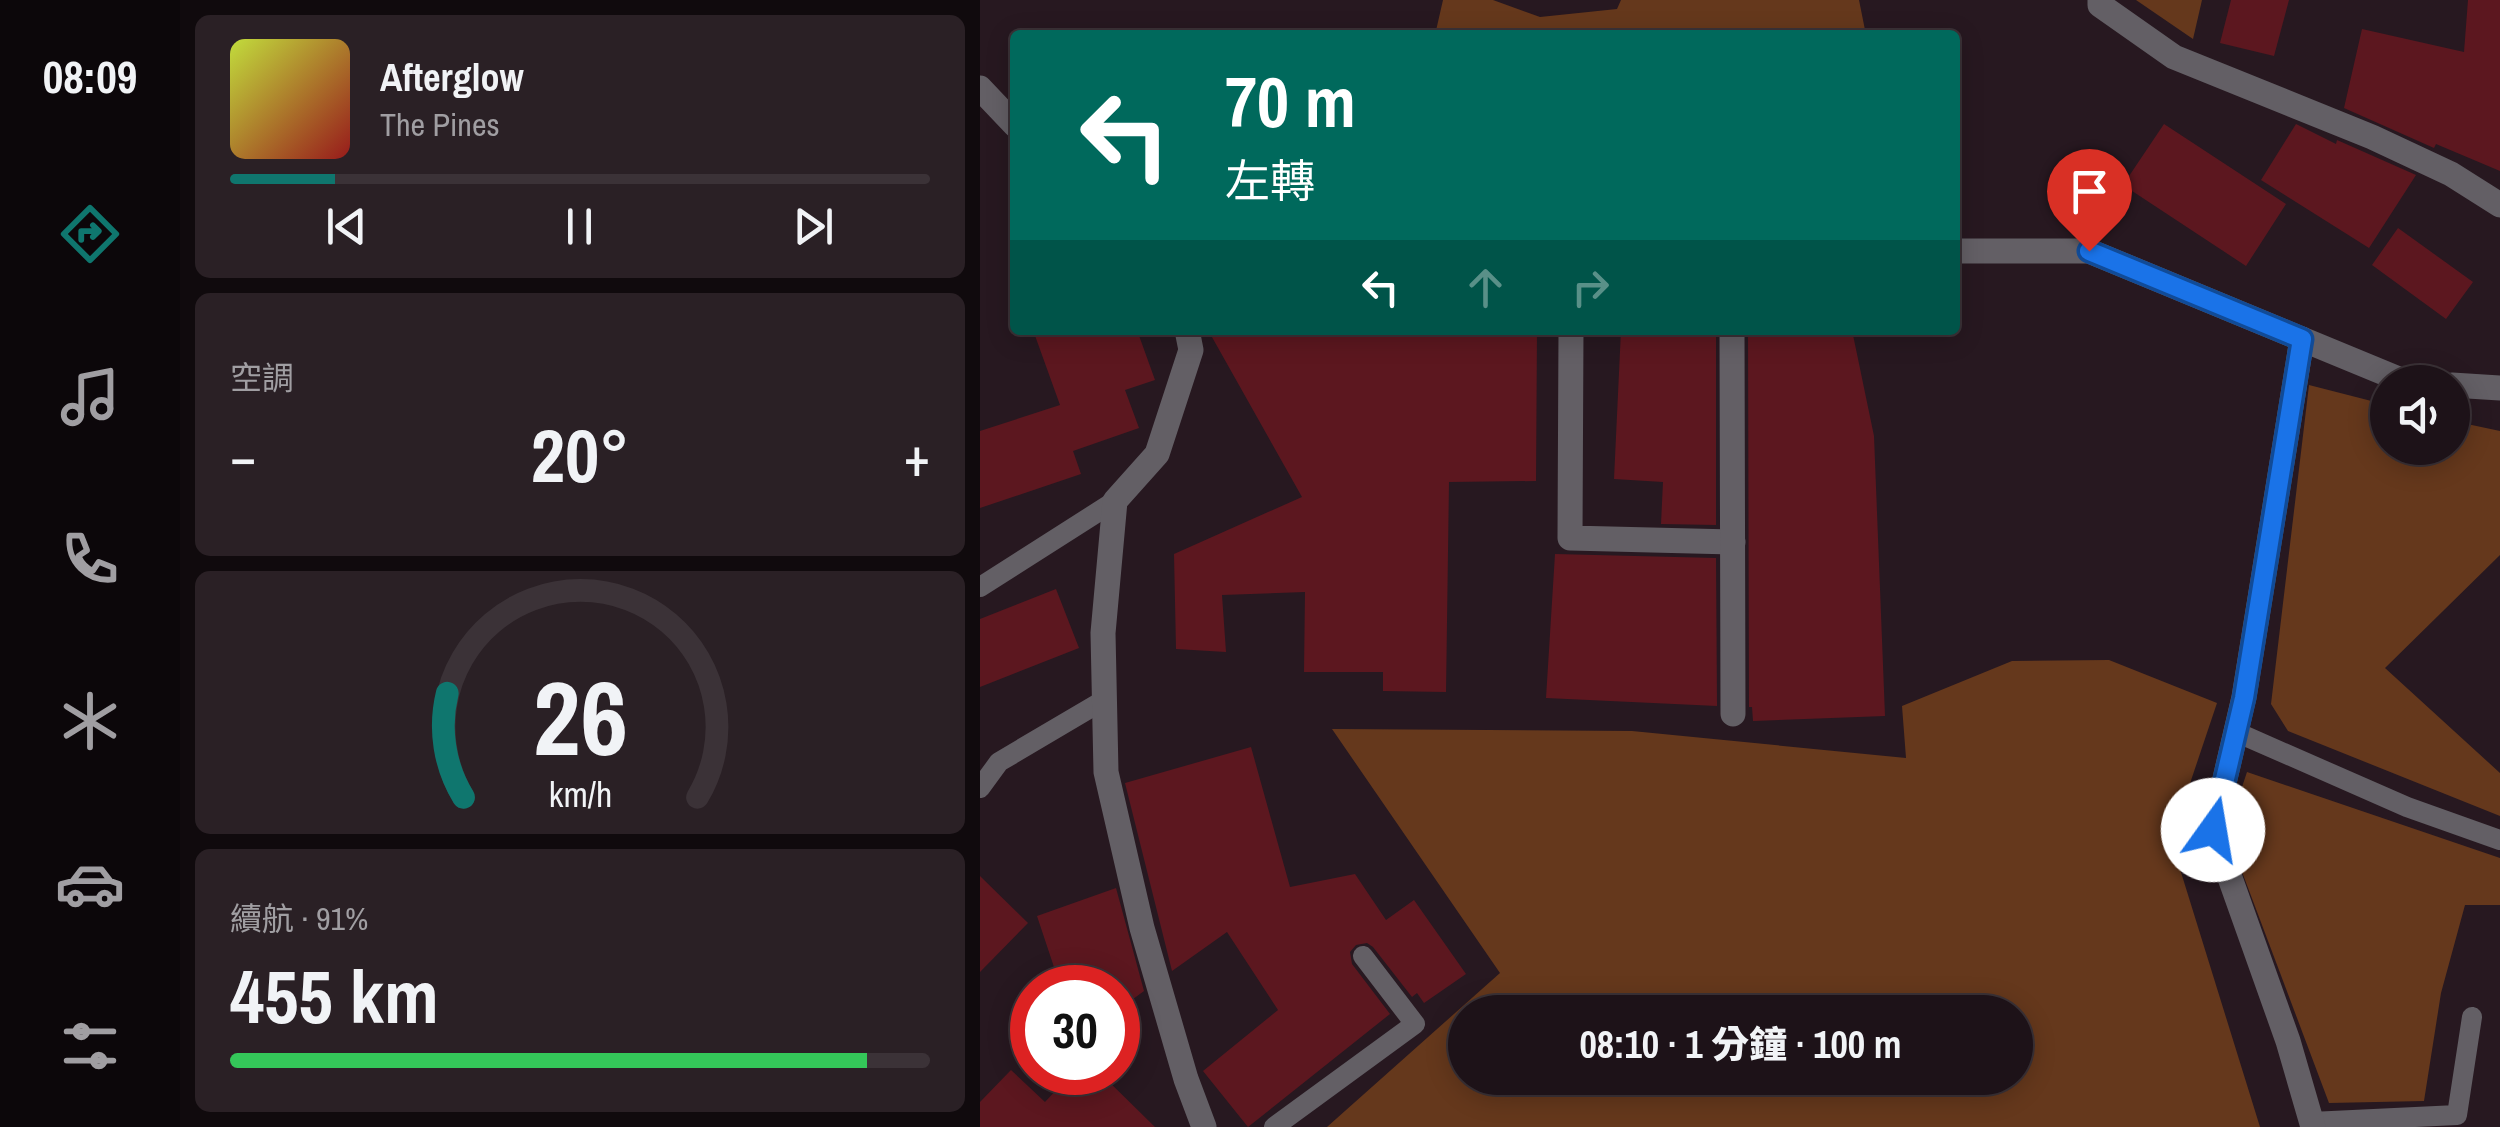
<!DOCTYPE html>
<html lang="zh-TW">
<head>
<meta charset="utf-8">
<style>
	body { margin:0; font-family:"Archivo Narrow","Noto Sans TC",sans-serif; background:#2a2025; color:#f1f3f6; height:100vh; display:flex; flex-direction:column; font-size:38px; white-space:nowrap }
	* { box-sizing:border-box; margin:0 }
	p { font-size:32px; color:#a09ea2 }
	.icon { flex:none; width:55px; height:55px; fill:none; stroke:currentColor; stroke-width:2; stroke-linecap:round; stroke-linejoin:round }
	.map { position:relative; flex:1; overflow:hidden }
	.panel { display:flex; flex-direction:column; gap:15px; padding:15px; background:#100a0d; width:800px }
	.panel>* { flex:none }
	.top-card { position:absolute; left:30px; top:30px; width:950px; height:305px; border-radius:10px; box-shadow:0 5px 25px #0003,0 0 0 2px #3b3237; background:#00695c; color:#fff; overflow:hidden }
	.fabs { position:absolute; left:1390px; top:365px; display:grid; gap:20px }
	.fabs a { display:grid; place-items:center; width:100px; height:100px; border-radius:50%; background:#1d1218; box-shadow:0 5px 25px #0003,0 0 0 2px #3b3237; font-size:50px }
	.speed { position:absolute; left:30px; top:965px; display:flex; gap:20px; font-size:50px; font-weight:700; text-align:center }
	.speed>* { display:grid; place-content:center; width:130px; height:130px; border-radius:50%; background:#1d1218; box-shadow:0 5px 25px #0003,0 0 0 2px #3b3237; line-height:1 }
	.speed .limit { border:15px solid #d22; background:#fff; color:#111 }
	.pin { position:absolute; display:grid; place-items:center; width:85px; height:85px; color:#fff; margin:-102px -42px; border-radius:50% 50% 50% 0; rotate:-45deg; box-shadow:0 0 10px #0007 }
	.pin .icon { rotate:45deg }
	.me { position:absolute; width:110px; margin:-55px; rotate:13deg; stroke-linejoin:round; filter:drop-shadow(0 0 8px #0008) }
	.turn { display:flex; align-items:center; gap:35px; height:210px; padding:0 50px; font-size:45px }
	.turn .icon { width:130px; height:130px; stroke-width:2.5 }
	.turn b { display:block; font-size:70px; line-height:85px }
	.lanes { display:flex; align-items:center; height:95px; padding:0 50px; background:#0003; justify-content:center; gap:50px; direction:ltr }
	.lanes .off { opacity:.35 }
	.big { font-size:75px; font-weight:800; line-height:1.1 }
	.panel .tile { flex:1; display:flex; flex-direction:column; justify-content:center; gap:15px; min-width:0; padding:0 35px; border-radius:15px; background:#2a2025 }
	.panel .dial { align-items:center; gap:0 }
	.dial svg { height:260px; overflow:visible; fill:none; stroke:#3b3237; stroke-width:7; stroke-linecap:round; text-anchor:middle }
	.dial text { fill:#f1f3f6; stroke:none }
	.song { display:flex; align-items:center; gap:30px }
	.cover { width:120px; height:120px; border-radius:15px; background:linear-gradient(135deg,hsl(70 70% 55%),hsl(0 70% 35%)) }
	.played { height:10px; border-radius:5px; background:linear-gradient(90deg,#0f766e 15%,#3b3237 15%) }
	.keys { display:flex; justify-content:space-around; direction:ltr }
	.heat { display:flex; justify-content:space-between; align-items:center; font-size:55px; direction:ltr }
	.charge { height:15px; border-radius:8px; background:linear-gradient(90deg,#34c759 91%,#3b3237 0) }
	.trip { position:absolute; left:468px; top:995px; width:585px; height:100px; border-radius:50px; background:#1d1218; box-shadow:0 5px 25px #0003,0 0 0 2px #3b3237; font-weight:800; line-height:100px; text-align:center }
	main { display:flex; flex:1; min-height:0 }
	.menu { display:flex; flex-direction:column; width:180px; justify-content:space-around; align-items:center; background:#0c070a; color:#a09ea2 }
	.menu .icon { width:70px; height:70px }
	.menu .selected { color:#0f766e }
	.menu b { font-size:45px; color:#f1f3f6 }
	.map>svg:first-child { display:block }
	.green { fill:#65381c; fill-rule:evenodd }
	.building { fill:#5c171f }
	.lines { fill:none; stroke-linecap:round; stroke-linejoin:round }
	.service { stroke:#635f65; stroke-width:20 }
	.minor { stroke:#635f65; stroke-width:25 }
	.tertiary { stroke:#635f65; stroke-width:25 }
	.route-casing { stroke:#114b97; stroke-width:25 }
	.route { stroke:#1a73e8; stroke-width:18 }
</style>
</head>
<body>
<main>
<nav class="menu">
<b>08:09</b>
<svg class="icon selected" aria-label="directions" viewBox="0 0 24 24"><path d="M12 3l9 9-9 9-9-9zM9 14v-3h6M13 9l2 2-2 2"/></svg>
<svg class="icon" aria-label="music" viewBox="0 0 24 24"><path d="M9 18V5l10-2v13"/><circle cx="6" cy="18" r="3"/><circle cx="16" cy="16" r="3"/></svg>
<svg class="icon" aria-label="phone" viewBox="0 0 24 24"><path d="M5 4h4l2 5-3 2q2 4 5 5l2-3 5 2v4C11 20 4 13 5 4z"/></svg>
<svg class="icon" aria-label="climate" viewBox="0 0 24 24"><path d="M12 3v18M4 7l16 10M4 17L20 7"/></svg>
<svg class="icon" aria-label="car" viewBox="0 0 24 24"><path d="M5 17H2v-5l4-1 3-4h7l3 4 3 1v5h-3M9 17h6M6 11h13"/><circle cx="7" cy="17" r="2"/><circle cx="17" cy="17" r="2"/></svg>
<svg class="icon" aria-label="filters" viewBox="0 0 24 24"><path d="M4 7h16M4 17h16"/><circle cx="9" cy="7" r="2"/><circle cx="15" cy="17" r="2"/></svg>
</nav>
<section class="panel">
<div class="tile">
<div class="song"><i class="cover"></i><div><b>Afterglow</b><p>The Pines</p></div></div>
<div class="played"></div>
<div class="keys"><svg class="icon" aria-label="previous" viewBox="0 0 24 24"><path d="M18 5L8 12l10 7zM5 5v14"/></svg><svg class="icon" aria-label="pause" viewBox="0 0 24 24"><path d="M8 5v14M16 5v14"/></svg><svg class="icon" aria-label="next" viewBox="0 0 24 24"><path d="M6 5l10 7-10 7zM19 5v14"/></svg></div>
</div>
<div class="tile"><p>空調</p>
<div class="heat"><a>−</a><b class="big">20°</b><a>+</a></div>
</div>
<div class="tile dial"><svg viewBox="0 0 100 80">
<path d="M14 69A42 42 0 1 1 86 69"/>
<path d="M14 69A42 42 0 0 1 9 37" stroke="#0f766e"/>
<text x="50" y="56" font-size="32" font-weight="700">26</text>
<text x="50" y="72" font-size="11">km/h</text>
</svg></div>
<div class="tile"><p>續航 · 91%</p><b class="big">455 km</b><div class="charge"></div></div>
</section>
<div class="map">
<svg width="1520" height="1127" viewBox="0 0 1520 1127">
	<rect width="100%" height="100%" fill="#271820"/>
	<!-- green -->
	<g class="green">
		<polygon points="463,0 513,0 560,17 637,9 641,0 879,0 886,35 455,35"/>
		<polygon points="1156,0 1222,0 1213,39"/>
		<polygon points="1329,385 1407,405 1408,448 1472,448 1473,421 1520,431 1520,555 1405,668 1520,773 1520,816 1308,731 1291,704"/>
		<path d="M1129,660L1237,703L1191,840L1280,1127H347L520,973L352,729L652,731L926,758L922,706L1032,661ZM485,1012H1035V1078H485Z"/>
		<polygon points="1267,772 1520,858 1520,905 1485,905 1461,993 1444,1101 1349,1103 1247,832"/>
	</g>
	<!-- building -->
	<g class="building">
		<polygon points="1251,0 1309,0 1294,56 1240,43"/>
		<polygon points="1488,0 1520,0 1520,171 1456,144 1454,148 1364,108 1382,29 1484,52"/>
		<polygon points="1184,124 1306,204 1266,266 1143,185"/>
		<polygon points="1316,124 1356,144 1357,140 1436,175 1389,248 1281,180"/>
		<polygon points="1418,228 1493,282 1466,319 1392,265"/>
		<polygon points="53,330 157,330 175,380 145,390 159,428 93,451 101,474 0,508 0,431 80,405"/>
		<polygon points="228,330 557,330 556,481 469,482 466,692 403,691 403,672 324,672 325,592 242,595 246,652 196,649 194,554 322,497"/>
		<polygon points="641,330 736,330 736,525 681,524 683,482 634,479"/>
		<polygon points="768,330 872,330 894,436 905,716 773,721 772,707 769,707"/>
		<polygon points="575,554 736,558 737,706 566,698"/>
		<polygon points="76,589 99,648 0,687 0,619"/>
		<polygon points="271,747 310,887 375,874 406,920 434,900 486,974 444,1003 437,993 432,997 393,947 387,943 376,945 370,952 372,964 410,1014 268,1127 223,1071 298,1010 247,932 192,971 145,783"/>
		<polygon points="0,876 48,923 0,972"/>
		<polygon points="136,888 164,991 138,1010 138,988 81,988 57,916"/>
		<polygon points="31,1070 65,1102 93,1072 119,1072 175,1127 0,1127 0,1102"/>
	</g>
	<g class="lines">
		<!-- service -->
		<g class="service">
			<polyline points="0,587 135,501"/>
			<polyline points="1256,732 1427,807 1520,840"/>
			<polyline points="0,788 19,762 124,700"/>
			<polyline points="1331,1122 1477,1115 1492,1017"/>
			<polyline points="294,1127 435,1024 383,956"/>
		</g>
		<!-- minor -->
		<g class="minor">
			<polyline points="1120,0 1120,5 1194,57 1392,137 1471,174 1520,205"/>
			<polyline points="207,330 211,350 177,454 135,501 123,633 126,772 162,928 206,1079 224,1127"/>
			<polyline points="591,330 590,538 753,542"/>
			<polyline points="752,330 753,714"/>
			<polyline points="1322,339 1264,697 1233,830 1308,1041 1333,1127"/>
		</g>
		<!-- tertiary -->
		<g class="tertiary">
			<polyline points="0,88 35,125"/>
			<polyline points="975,251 1109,251 1426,382"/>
			<polyline points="1472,385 1520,388"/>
		</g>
	</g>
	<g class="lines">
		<defs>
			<polyline id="route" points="1109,251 1322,339 1264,698 1233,830"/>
		</defs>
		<!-- route casing -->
		<use href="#route" class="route-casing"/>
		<!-- route -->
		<use href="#route" class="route"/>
	</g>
</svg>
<div class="fabs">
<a><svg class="icon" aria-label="sound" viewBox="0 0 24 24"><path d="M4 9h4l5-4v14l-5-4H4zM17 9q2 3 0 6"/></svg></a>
</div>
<div class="speed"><div class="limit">30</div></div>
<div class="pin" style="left:1109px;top:251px;background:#d93025"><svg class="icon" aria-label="arrive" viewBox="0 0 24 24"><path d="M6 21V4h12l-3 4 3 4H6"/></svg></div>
<svg class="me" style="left:1233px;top:830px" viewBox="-20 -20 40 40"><circle r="19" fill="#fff"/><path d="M0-13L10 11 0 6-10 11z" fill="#1a73e8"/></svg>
<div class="trip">08:10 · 1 分鐘 · 100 m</div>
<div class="top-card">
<div class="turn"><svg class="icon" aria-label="left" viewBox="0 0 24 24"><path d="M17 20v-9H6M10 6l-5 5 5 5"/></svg><div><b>70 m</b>左轉</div></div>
<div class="lanes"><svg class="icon" aria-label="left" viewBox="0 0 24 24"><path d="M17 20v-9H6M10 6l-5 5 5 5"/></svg><svg class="icon off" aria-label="ahead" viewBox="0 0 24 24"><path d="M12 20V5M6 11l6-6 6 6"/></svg><svg class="icon off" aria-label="right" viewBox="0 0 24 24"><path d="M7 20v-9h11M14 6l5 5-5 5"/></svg></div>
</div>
</div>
</main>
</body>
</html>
